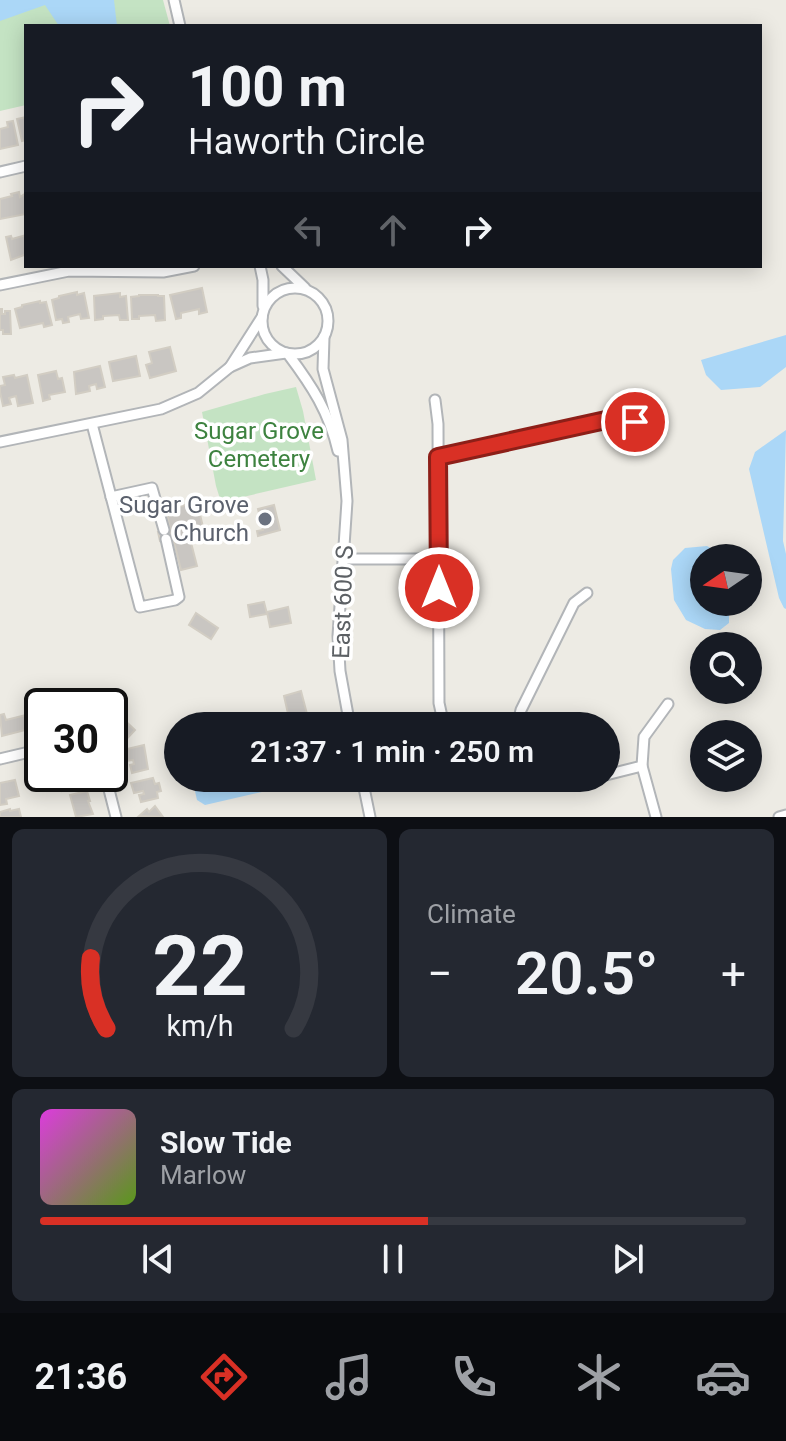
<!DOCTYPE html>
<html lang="en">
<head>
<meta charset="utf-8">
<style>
	body { margin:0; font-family:Roboto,sans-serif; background:#242831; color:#f1f3f6; height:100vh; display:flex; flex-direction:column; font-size:30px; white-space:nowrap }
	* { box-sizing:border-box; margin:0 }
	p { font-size:26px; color:#9ea1a6 }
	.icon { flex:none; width:44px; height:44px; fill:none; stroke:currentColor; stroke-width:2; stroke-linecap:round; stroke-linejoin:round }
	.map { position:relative; height:817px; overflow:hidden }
	.drawer { display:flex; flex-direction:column; gap:12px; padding:12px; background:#0d0f14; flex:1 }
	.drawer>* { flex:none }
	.banner { position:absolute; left:24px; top:24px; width:738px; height:244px; border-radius:0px; box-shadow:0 4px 20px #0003; background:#171b24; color:#f1f3f6; overflow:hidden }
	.needle { width:52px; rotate:257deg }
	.tools { position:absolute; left:690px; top:544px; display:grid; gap:16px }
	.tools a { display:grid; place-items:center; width:72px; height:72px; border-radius:50%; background:#171b24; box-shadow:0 4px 20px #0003; font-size:40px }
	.speed { position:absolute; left:24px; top:688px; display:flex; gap:16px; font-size:40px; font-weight:700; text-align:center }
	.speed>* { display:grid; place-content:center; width:104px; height:104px; border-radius:50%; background:#171b24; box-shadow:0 4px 20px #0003; line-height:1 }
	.speed .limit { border:4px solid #111; border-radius:12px; background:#fff; color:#111 }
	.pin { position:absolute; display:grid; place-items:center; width:68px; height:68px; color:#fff; margin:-34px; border:4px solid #fff; border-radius:50%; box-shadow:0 2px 8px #0007 }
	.me { position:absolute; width:88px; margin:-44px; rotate:0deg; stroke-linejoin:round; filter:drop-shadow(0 0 6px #0008) }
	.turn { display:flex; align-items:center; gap:28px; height:168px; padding:0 32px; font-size:36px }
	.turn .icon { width:104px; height:104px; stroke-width:2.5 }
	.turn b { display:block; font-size:56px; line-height:68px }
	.lanes { display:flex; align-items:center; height:76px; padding:0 32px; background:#0003; justify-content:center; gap:40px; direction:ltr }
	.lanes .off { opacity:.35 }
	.big { font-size:60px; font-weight:600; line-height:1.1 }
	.drawer .widget { flex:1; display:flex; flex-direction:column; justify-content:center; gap:12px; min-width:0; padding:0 28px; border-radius:12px; background:#242831 }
	.drawer .dial { align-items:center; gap:0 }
	.dial svg { height:208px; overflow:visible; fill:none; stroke:#363941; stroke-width:7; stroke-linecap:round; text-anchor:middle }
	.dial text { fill:#f1f3f6; stroke:none }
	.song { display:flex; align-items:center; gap:24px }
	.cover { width:96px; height:96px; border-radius:12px; background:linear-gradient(135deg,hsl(300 70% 55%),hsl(90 70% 35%)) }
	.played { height:8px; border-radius:4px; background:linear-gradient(90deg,#d93025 55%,#363941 55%) }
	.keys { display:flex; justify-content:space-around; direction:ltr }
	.heat { display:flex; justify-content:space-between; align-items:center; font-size:44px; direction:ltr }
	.drawer .tiles { flex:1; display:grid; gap:12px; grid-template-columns:1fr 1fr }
	.widget:last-child { grid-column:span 2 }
	.trip { position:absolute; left:164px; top:712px; width:456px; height:80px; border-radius:40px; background:#171b24; box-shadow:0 4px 20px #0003; font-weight:600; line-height:80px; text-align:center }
	.tabs { display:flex; height:128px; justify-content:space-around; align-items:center; background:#090b0e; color:#9ea1a6 }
	.tabs .icon { width:56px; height:56px }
	.tabs .selected { color:#d93025 }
	.tabs b { font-size:36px; color:#f1f3f6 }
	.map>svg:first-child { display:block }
	.green { fill:#c4e3c3 }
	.water { fill:#abd7f7 }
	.building { fill:#c9c6c2; stroke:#d2cdc3; stroke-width:2 }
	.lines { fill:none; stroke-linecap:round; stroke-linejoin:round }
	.minor-casing { stroke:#b2b5b8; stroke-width:13 }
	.minor { stroke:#fff; stroke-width:9 }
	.route-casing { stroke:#8d1f18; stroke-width:20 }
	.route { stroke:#d93025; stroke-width:14 }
	.worship-dot { fill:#6b7280; stroke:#fff; stroke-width:3 }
	.labels { text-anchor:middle; stroke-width:7; stroke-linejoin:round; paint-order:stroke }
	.park-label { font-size:24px; fill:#3d823f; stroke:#fff }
	.worship-label { font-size:24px; fill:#5b616d; stroke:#fff; text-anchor:end }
	.street-label { font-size:24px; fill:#5c6064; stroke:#fff }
</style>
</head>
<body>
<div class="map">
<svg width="786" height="817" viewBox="0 0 786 817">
	<rect width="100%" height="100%" fill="#edebe4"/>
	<!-- green -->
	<g class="green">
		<polygon points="0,0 163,0 170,26 26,26 26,105 0,111"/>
		<polygon points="296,387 303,411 316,480 221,502 216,486 202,412 265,394"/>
	</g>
	<!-- water -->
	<g class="water">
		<polygon points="0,0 114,0 117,26 59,26 45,5 0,21"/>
		<polygon points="786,335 786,367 760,387 721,390 706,375 701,360"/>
		<polygon points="786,430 783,541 786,554 786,609 784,608 779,598 749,469 755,452"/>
		<polygon points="707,546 718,552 721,558 704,558 704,602 729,602 729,623 720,630 705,629 686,620 674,600 671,569 673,560 685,548"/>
		<polygon points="192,778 312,778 310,781 205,805 197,800"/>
	</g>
	<!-- building -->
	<g class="building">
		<polygon points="26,117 26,140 22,141 17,119"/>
		<polygon points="13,121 18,145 0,149 0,129 8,127 7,122"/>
		<polygon points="19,192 20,197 26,193 26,214 0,219 0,199 12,196 11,194"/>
		<polygon points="26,235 26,257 24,255 11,260 6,237 11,236 12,239"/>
		<polygon points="202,288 207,312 199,314 199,309 181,313 181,318 176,319 170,295"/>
		<polygon points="77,292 77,295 84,293 89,318 81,319 80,314 68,317 69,322 63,323 62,319 56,320 52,300 59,298 59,296"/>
		<polygon points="120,293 120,297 126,296 128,320 120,320 119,315 103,316 103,319 95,320 94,296"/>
		<polygon points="139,295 158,295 158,296 164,296 165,320 156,321 155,315 139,316 139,319 132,319 131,297 139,296"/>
		<polygon points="40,301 40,303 46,302 52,325 44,327 43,323 20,328 15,309 22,307 22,305"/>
		<polygon points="0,309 2,309 2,314 5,314 5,311 10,311 11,334 3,334 3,330 0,330"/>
		<polygon points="170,347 176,371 150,378 146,365 152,363 149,352"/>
		<polygon points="136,356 140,376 113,381 109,362"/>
		<polygon points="100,366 105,387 97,389 96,384 89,386 90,391 76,394 74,372"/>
		<polygon points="56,371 58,379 62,378 65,392 49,395 50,399 43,401 38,375"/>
		<polygon points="14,375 15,378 27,375 33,403 18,406 16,396 9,398 11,404 3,406 0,392 0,386 5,385 3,377"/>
		<polygon points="197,502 203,527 188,531 197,566 181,570 173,538 160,541 158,532 170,529 166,510"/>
		<polygon points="274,505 280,530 258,536 257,531 263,530 258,509"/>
		<polygon points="264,602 267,614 250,617 248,605"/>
		<polygon points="288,607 291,623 270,627 267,612"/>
		<polygon points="196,613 218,628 211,639 189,625"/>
		<polygon points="301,691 307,714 289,718 284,696"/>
		<polygon points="62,701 63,706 42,706 42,727 38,727 36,717 41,716 39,706"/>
		<polygon points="4,714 6,720 26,715 29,729 2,736 0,715"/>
		<polygon points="118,714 135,730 120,746 112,739 117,734 110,727 110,722"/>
		<polygon points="144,745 148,769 132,773 130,765 134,764 133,760 126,761 123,750"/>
		<polygon points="45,774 70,774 74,788 62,791 61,787 49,790 46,782 43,783 41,775"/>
		<polygon points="153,778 155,784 159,783 161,791 157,792 158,798 141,802 139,795 144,794 143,791 134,793 131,783"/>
		<polygon points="15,780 19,796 6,799 7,804 0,805 0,783"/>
		<polygon points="87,791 90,801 88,801 93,814 76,817 70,795"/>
		<polygon points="155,806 163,817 139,816 147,809 149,812"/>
		<polygon points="10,809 10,811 19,809 21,817 0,817 0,812"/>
	</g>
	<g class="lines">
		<defs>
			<g id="minor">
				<polyline points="174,0 180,26"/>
				<polyline points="0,172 26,166"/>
				<polyline points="260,266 263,280 263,306"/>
				<polyline points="282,266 305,288"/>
				<polyline points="0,285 69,271 163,272 194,266"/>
				<circle cx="295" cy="321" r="33"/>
				<polyline points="324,337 323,369 342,440 347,501 338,636 340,671 350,726"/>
				<path d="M288,354C312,386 329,412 338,451"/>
				<polyline points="230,367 262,317"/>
				<polyline points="435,400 438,424 439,703 444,726"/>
				<polyline points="92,424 140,607 175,600 179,597 166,539"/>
				<polyline points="0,442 161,409 198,393 230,367 250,358 286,353"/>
				<polyline points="438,457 615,418 635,422"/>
				<polyline points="111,497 152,488 164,530"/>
				<polyline points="344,559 438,559"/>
				<polyline points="517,726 521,710 574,603 587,593"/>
				<polyline points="0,759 42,749"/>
				<polyline points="105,774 116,817"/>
				<polyline points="606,775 642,766"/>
				<polyline points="362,778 370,817"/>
				<polyline points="656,817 642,766 644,737 668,704"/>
				<polyline points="779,817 786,815"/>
			</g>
		</defs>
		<!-- minor casing -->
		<use href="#minor" class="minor-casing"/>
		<!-- minor -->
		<use href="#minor" class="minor"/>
	</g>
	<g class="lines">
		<defs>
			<polyline id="route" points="439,588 438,457 615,418 635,422"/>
		</defs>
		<!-- route casing -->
		<use href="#route" class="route-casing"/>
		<!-- route -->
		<use href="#route" class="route"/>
	</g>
	<!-- markers -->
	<circle class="worship-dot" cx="265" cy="519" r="8"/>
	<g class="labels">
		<!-- park labels -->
		<g class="park-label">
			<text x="259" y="439">Sugar Grove<tspan x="259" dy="28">Cemetery</tspan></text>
		</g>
		<!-- worship labels -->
		<g class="worship-label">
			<text x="249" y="513">Sugar Grove<tspan x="249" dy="28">Church</tspan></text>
		</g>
		<!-- street labels -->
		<g class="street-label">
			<text transform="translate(343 602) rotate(-88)" y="8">East 600 S</text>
		</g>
	</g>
</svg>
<div class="tools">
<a><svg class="needle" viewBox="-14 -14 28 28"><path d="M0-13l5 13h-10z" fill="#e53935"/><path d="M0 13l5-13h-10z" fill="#9ea1a6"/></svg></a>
<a><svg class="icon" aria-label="search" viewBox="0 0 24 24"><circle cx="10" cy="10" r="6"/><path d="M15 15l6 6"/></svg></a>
<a><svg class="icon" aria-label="layers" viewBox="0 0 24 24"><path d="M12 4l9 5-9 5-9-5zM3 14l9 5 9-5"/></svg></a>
</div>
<div class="speed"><div class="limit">30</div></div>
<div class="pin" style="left:635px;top:422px;background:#d93025"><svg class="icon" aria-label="arrive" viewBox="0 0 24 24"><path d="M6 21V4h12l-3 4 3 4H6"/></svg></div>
<svg class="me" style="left:439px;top:588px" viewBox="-20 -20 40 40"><circle r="17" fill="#d93025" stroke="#fff" stroke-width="3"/><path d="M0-11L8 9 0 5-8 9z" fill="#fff"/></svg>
<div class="trip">21:37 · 1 min · 250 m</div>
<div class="banner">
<div class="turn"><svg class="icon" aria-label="right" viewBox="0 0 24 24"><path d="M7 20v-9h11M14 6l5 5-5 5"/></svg><div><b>100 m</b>Haworth Circle</div></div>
<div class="lanes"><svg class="icon off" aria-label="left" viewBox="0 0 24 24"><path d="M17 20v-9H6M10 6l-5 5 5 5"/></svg><svg class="icon off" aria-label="ahead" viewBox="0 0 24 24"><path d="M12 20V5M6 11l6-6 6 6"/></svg><svg class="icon" aria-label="right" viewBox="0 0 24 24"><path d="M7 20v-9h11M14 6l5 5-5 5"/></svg></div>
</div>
</div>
<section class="drawer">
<div class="tiles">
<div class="widget dial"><svg viewBox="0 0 100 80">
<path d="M14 69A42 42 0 1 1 86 69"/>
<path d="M14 69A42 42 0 0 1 8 42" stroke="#d93025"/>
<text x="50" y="56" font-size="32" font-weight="700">22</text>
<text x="50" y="72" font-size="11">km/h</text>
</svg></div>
<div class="widget"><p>Climate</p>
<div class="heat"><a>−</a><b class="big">20.5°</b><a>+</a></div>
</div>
<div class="widget">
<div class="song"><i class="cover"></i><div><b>Slow Tide</b><p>Marlow</p></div></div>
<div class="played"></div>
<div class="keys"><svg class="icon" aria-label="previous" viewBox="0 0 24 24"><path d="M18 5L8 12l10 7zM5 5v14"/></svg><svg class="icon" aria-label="pause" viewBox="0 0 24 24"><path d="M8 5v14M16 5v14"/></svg><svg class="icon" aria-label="next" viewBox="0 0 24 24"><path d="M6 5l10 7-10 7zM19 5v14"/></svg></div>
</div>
</div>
</section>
<nav class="tabs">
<b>21:36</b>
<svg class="icon selected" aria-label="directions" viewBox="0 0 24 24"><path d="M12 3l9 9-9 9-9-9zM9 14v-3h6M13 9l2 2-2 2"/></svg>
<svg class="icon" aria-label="music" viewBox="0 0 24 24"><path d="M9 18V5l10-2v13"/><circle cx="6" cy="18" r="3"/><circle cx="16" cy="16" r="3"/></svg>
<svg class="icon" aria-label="phone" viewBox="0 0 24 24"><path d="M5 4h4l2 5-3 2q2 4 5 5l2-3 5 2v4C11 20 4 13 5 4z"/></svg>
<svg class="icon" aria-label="climate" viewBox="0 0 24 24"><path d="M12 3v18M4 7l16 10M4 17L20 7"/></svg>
<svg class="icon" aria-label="car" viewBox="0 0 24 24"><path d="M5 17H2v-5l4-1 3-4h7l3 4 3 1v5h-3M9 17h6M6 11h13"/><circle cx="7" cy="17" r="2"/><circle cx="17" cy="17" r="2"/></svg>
</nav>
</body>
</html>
